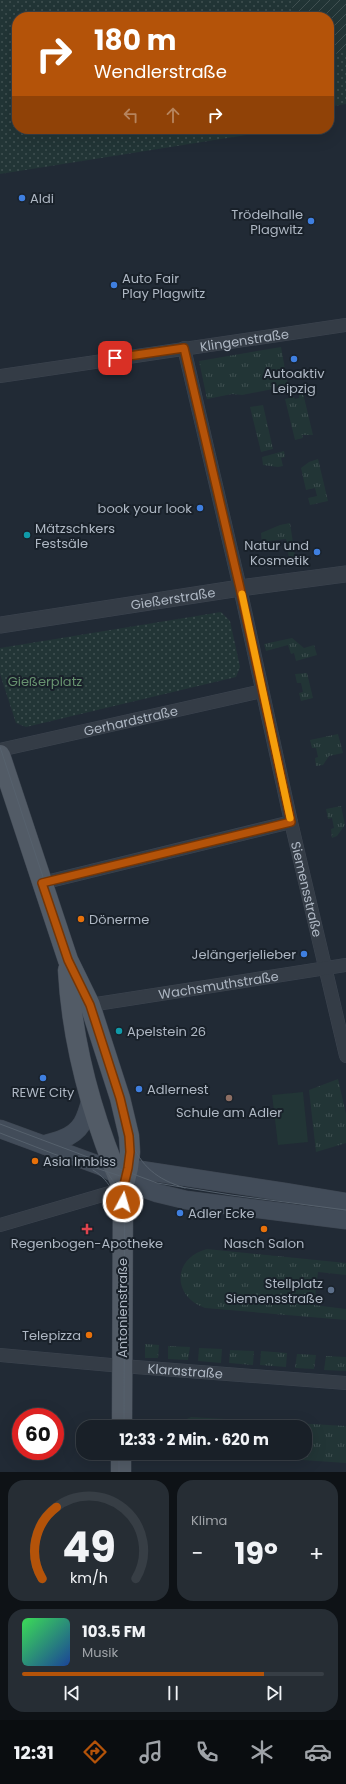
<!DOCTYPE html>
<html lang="de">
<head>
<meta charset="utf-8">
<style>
	body { margin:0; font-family:Poppins,sans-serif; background:#262d34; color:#f1f3f6; height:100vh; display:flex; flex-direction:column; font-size:15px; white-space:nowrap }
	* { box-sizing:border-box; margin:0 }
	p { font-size:13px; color:#9fa3a8 }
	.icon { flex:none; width:22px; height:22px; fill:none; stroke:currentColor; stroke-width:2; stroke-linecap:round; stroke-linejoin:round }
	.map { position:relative; height:1472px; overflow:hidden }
	.drawer { display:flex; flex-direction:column; gap:8px; padding:8px; background:#0e1216; flex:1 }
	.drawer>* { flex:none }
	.top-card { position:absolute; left:12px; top:12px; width:322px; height:122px; border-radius:16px; box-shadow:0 4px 16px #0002,0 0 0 1px #373e45; background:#b45309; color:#fff; overflow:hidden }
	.speed { position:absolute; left:12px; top:1408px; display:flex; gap:8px; font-size:20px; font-weight:700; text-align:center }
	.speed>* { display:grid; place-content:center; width:52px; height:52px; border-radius:50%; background:#192028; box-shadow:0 4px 16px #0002,0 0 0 1px #373e45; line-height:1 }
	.speed .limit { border:6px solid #d22; background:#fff; color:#111 }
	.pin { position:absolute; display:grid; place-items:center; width:34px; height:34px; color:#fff; margin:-17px; border-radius:8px; box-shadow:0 2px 6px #0006 }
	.me { position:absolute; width:44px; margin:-22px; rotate:6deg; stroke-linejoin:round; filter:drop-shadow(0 0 3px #0008) }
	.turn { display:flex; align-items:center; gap:14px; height:84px; padding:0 16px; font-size:18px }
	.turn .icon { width:52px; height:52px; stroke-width:2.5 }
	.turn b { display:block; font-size:28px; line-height:34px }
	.lanes { display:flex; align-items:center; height:38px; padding:0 16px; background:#0003; justify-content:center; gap:20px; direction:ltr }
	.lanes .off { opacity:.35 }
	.big { font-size:30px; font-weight:700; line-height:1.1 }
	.drawer .card { flex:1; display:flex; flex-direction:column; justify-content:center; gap:6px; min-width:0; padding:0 14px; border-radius:16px; background:#262d34 }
	.drawer .dial { align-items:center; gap:0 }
	.dial svg { height:104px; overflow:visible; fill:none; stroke:#373e45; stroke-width:7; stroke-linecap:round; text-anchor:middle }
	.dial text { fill:#f1f3f6; stroke:none }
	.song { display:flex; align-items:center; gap:12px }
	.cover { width:48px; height:48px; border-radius:6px; background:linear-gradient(135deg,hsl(130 70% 55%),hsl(220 70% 35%)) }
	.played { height:4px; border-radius:2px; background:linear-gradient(90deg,#b45309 80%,#373e45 80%) }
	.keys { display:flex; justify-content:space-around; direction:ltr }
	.heat { display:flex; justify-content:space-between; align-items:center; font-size:22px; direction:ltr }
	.drawer .tiles { flex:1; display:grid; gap:8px; grid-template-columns:1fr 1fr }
	.card:last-child { grid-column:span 2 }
	.trip { position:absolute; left:76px; top:1420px; width:236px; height:40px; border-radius:16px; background:#192028; box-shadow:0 4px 16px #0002,0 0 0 1px #373e45; font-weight:700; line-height:40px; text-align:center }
	.dock { display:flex; height:64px; justify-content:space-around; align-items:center; background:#0a0d10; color:#9fa3a8 }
	.dock .icon { width:28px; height:28px }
	.dock .active { color:#b45309 }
	.dock b { font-size:18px; color:#f1f3f6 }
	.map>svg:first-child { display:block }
	.grass { fill:url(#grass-tufts) }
	.park { fill:url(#park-dots) }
	.garden { fill:url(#garden-furrows) }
	.pitch { fill:#223536 }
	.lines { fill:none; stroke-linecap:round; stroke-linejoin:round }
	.minor-casing { stroke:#3d4550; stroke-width:14 }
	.tertiary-casing { stroke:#3d4550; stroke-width:17 }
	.secondary-casing { stroke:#3d4550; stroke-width:19 }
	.primary-casing { stroke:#3d4550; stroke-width:21 }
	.minor { stroke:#343c46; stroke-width:13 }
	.tertiary { stroke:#343c46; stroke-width:16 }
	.secondary { stroke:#424c59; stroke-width:18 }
	.primary { stroke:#525b66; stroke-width:20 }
	.tram { stroke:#56616d; stroke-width:1 }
	.route-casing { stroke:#753606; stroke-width:10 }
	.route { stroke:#b45309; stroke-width:7 }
	.slow { stroke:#f59e0b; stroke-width:7 }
	.shop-dot { fill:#3f7fe0; stroke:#19212a; stroke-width:1.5 }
	.culture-dot { fill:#0f9aa8; stroke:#19212a; stroke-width:1.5 }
	.food-dot { fill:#e8710a; stroke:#19212a; stroke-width:1.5 }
	.education-dot { fill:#8d6e63; stroke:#19212a; stroke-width:1.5 }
	.health-dot { fill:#e0444e; stroke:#19212a; stroke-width:1.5 }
	.service-dot { fill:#5c6f8a; stroke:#19212a; stroke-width:1.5 }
	.labels { text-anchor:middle; stroke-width:4; stroke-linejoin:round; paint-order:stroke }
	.poi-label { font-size:13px; fill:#aeb7c3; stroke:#19212a; text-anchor:start }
	.street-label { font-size:13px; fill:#aeb7c3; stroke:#19212a }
	.park-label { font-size:13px; fill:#67926f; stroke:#19212a }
</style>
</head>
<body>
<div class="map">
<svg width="346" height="1472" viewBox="0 0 346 1472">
	<defs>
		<pattern id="grass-tufts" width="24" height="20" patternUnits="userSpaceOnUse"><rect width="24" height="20" fill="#223536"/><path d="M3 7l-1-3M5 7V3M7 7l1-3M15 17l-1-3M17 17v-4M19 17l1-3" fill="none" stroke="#405051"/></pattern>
		<pattern id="park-dots" width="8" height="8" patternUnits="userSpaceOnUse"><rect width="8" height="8" fill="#223536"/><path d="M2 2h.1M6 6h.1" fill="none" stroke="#405051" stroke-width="1.8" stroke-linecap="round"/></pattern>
		<pattern id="garden-furrows" width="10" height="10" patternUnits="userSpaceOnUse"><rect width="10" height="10" fill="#223536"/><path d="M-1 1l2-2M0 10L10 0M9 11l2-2" fill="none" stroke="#405051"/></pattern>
	</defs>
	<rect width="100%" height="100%" fill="#212a35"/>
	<!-- grass -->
	<g class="grass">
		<polygon points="281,347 288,386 242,395 232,394 207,399 199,361"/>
		<polygon points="303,393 313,435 302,435 303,438 295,440 285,399 294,397 295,399 299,398 299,394"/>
		<polygon points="263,405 273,449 261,452 250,407"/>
		<polygon points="284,451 285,457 281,458 283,466 278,467 263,465 262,457"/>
		<polygon points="318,459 328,501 310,505 308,498 317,496 315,488 306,490 301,468 309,462"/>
		<polygon points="290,523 296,563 290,564 286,539 269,541 266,546 262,544 261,533 280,525"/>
		<polygon points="292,638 304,648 314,645 317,655 296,661 294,653 291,654 288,645 266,651 264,644"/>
		<polygon points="307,673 313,698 301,701 299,693 303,692 301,683 297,683 295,674"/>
		<polygon points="338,734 343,753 329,756 323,765 316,766 315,758 318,757 316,748 312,748 310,740"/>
		<polygon points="341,806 345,825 337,836 332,838 331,829 334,828 332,818 328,819 326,809"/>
		<polygon points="338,1079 346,1114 346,1143 316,1152 309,1090"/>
		<path d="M207,1249L346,1263V1275L318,1272L314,1305L346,1309V1320L205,1308C172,1297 172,1258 207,1249Z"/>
		<polygon points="145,1344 159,1345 158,1358 145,1358"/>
		<polygon points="168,1346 190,1347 188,1360 168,1359"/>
		<polygon points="199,1348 222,1349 221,1363 198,1361"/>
		<polygon points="230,1350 254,1351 253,1365 229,1363"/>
		<polygon points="261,1351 287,1353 286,1367 260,1365"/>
		<polygon points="297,1354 316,1355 314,1369 295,1368"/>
		<polygon points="326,1356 346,1357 346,1371 324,1370"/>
		<polygon points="191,1417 346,1426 346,1463 199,1453 305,1453 305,1427 177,1427 180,1422"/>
	</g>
	<!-- park -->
	<g class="park">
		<polygon points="0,0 346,0 346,104 334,106 331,122 329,122 329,17 17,17 17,129 284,129 0,174"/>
		<polygon points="221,612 230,621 240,667 236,677 26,727 16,723 0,674 0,648"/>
	</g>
	<!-- garden -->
	<polygon class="garden" points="297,0 346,0 346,52 329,55 329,17 294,17 291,1"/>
	<!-- pitch -->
	<polygon class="pitch" points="303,1092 308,1142 278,1145 272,1095"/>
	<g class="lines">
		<defs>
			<g id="minor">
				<path id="s1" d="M184,348L240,588L291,822L346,1056"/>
				<path id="s2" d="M0,376L346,325"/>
				<path id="s3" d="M0,750L262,691"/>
				<polyline points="42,883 291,822"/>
				<path id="s4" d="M90,1005L346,965"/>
				<polyline points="0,1225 123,1189"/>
				<path id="s5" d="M0,1355L122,1366L346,1383"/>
			</g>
			<g id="tertiary">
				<path id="s6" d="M0,625L240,588L346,574"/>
			</g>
			<g id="secondary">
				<polyline points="0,1129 101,1166 140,1187 157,1193 186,1200 346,1220"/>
				<path d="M44,1145C50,1142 56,1142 62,1139C82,1132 86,1118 91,1099"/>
				<polyline points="114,1166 284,1192 346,1202"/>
			</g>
			<g id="primary">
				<polyline points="0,755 68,960 90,1005 120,1098 129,1136 130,1152 128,1168 123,1189 122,1427"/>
				<path d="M68,970C72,1046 93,1119 123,1189"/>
				<polyline points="121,1472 121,1453"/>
			</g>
		</defs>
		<!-- minor casing -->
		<use href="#minor" class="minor-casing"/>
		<!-- tertiary casing -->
		<use href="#tertiary" class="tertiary-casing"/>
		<!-- secondary casing -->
		<use href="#secondary" class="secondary-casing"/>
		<!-- primary casing -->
		<use href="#primary" class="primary-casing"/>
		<!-- minor -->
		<use href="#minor" class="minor"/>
		<!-- tertiary -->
		<use href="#tertiary" class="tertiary"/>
		<!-- secondary -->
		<use href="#secondary" class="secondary"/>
		<!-- primary -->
		<use href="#primary" class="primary"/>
		<!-- tram -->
		<g class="tram">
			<path d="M0,747L130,1140C142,1167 156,1179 185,1188"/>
			<polyline points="0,1124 157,1183 231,1195 346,1210"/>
			<polyline points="0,1133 54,1154 129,1179"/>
			<path d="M93,1170C112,1181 118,1201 120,1221"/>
			<polyline points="107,1172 119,1190 123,1202"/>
			<polyline points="124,1427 125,1132"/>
			<polyline points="119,1472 119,1453"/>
		</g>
	</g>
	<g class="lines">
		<defs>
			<polyline id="route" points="115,358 184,348 240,588 291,822 42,883 68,960 90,1005 120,1098 129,1136 130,1152 128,1168 123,1189 123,1202"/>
		</defs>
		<!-- route casing -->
		<use href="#route" class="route-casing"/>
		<!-- route -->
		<use href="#route" class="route"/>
		<!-- slow -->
		<polyline class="slow" points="242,594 290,818"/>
	</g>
	<!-- markers -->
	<g class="shop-dot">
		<circle cx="22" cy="198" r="4"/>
		<circle cx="311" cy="221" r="4"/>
		<circle cx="114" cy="285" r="4"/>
		<circle cx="294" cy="359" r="4"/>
		<circle cx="200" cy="508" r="4"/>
		<circle cx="317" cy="552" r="4"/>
		<circle cx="304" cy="954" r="4"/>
		<circle cx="43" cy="1078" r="4"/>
		<circle cx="139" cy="1089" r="4"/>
		<circle cx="180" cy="1213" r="4"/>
	</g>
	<g class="culture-dot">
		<circle cx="27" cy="535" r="4"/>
		<circle cx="119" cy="1031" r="4"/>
	</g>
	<g class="food-dot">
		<circle cx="81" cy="919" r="4"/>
		<circle cx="35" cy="1161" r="4"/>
		<circle cx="264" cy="1229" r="4"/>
		<circle cx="89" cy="1335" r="4"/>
	</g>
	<circle class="education-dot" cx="229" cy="1098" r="4"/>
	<path class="health-dot" d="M85 1223h4v4h4v4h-4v4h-4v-4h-4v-4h4z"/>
	<circle class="service-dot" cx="331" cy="1290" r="4"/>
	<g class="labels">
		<!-- poi labels -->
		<g class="poi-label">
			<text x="30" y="203">Aldi</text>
			<text x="303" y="219" text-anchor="end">Trödelhalle<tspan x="303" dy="15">Plagwitz</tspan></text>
			<text x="122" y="283">Auto Fair<tspan x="122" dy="15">Play Plagwitz</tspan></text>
			<text x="294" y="378" text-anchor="middle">Autoaktiv<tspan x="294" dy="15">Leipzig</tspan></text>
			<text x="192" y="513" text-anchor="end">book your look</text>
			<text x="35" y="533">Mätzschkers<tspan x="35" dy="15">Festsäle</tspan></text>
			<text x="309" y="550" text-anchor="end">Natur und<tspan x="309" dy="15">Kosmetik</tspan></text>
			<text x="89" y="924">Dönerme</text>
			<text x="296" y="959" text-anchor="end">Jelängerjelieber</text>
			<text x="127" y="1036">Apelstein 26</text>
			<text x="147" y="1094">Adlernest</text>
			<text x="43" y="1097" text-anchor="middle">REWE City</text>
			<text x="229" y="1117" text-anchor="middle">Schule am Adler</text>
			<text x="43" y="1166">Asia Imbiss</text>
			<text x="188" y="1218">Adler Ecke</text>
			<text x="87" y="1248" text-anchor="middle">Regenbogen-Apotheke</text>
			<text x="264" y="1248" text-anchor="middle">Nasch Salon</text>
			<text x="323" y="1288" text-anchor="end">Stellplatz<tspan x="323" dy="15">Siemensstraße</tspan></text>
			<text x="81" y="1340" text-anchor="end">Telepizza</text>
		</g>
		<!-- street labels -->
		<g class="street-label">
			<text dy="5" stroke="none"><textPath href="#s2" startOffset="247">Klingenstraße</textPath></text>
			<text dy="5" stroke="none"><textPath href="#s6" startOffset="175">Gießerstraße</textPath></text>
			<text dy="5" stroke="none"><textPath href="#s3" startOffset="134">Gerhardstraße</textPath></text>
			<text dy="5" stroke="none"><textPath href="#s1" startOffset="555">Siemensstraße</textPath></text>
			<text dy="5" stroke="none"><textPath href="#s4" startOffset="130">Wachsmuthstraße</textPath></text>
			<text transform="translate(122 1308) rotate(-90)" y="5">Antonienstraße</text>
			<text dy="5" stroke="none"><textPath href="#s5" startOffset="186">Klarastraße</textPath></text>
		</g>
		<!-- park labels -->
		<g class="park-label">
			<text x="45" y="686">Gießerplatz</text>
		</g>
	</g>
</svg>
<div class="speed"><div class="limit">60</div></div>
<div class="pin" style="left:115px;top:358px;background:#d93025"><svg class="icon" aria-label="arrive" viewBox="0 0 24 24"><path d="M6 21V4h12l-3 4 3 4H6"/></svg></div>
<svg class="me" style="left:123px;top:1202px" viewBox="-20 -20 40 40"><circle r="17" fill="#b45309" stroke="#fff" stroke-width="3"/><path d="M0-11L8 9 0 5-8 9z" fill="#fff"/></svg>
<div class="trip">12:33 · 2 Min. · 620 m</div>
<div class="top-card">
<div class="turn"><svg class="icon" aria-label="right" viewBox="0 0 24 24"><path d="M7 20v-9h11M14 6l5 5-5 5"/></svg><div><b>180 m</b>Wendlerstraße</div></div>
<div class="lanes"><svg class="icon off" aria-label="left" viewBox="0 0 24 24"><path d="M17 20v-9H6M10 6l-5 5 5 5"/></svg><svg class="icon off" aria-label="ahead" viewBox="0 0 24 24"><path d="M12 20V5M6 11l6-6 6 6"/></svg><svg class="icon" aria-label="right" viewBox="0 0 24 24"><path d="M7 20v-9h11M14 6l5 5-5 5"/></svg></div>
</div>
</div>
<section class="drawer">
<div class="tiles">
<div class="card dial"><svg viewBox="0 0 100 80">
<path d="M14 69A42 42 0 1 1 86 69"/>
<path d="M14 69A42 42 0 0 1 25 14" stroke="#b45309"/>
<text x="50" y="56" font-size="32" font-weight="700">49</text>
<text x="50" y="72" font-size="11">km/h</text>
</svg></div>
<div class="card"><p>Klima</p>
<div class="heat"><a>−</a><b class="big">19°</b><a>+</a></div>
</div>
<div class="card">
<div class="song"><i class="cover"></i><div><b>103.5 FM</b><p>Musik</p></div></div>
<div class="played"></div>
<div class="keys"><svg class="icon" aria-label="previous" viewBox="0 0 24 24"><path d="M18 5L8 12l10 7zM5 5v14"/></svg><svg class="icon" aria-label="pause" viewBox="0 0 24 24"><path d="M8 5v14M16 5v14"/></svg><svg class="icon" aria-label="next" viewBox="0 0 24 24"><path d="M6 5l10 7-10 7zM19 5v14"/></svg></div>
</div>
</div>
</section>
<nav class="dock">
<b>12:31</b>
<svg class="icon active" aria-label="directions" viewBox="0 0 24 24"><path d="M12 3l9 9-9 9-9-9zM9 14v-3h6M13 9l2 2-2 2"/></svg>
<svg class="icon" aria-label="music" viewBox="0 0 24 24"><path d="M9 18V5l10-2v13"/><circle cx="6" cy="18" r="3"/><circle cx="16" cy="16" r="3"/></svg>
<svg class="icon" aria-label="phone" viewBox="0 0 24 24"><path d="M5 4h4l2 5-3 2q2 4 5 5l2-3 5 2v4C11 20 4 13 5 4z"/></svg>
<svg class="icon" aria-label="climate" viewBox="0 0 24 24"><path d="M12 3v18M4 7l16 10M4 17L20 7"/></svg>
<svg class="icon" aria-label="car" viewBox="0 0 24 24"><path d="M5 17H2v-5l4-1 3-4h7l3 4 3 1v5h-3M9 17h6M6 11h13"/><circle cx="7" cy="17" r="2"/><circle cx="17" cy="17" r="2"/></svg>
</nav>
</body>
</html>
